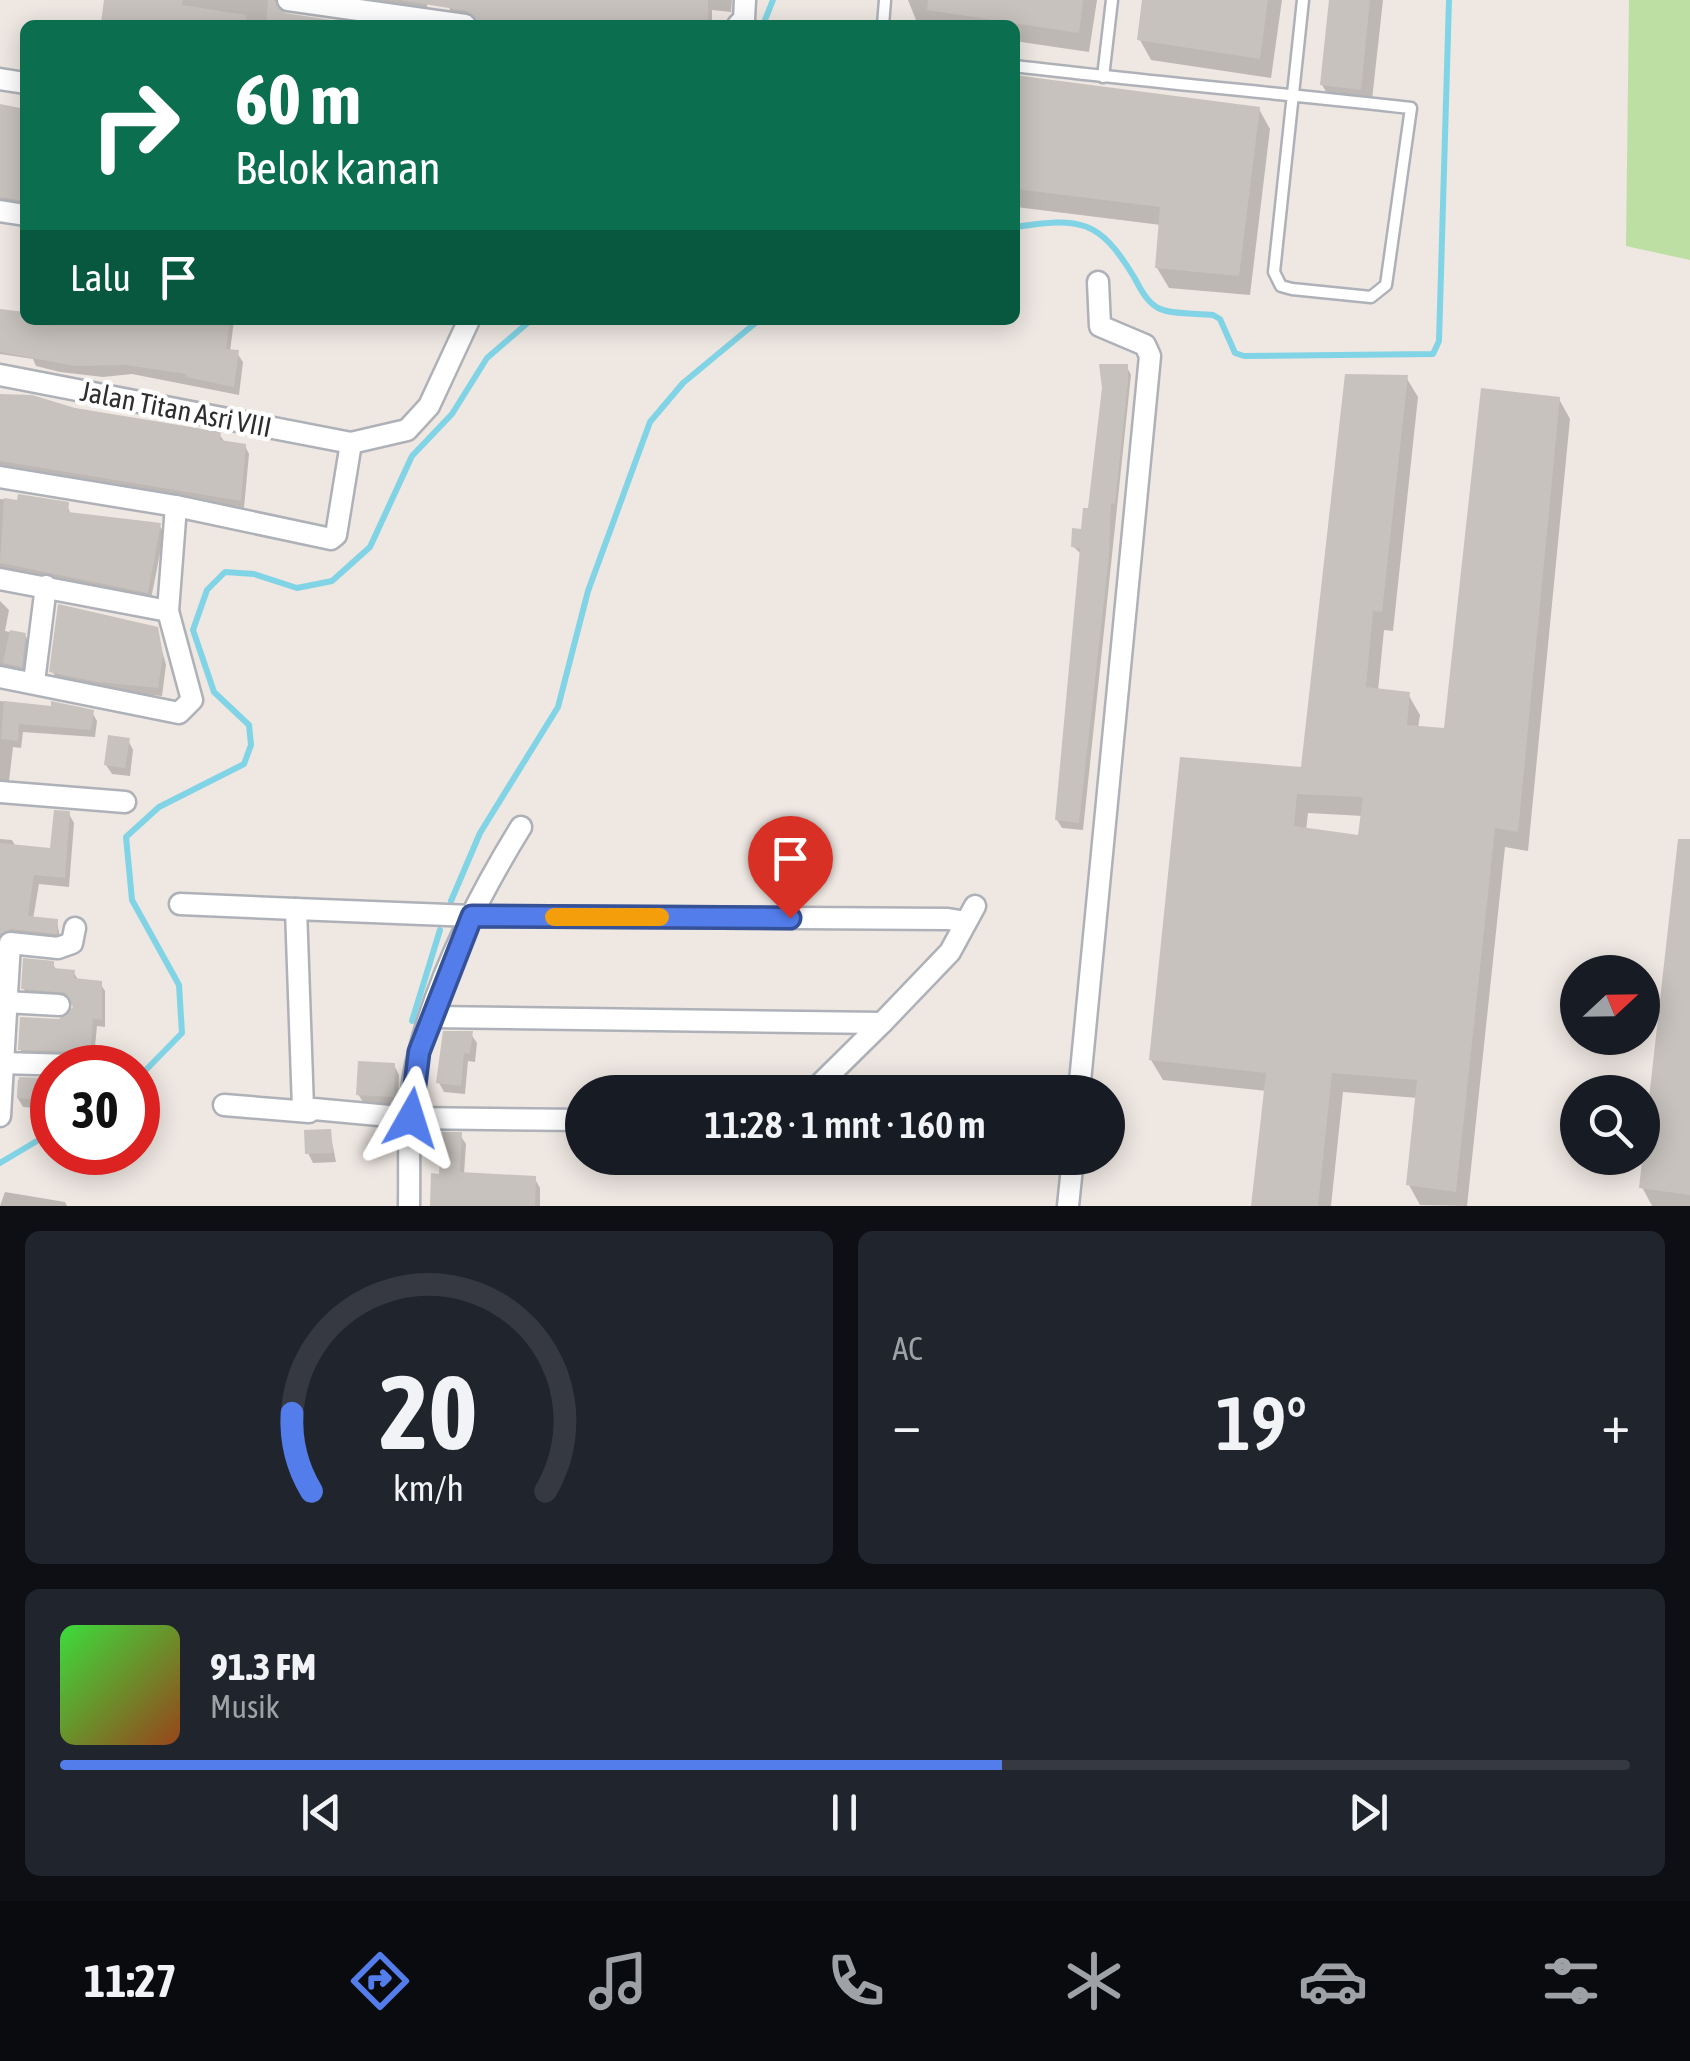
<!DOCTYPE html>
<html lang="id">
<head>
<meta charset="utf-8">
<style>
	body { margin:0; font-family:"Asap Condensed",sans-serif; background:#20242c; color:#f1f3f6; height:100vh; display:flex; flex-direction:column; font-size:38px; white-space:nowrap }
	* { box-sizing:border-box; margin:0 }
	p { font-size:32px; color:#9ea1a6 }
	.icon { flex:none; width:55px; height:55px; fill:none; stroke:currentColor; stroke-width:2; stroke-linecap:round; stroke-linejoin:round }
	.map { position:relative; height:1206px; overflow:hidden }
	.panel { display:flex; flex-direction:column; gap:25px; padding:25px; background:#0d0f14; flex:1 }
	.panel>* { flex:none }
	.guide { position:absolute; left:20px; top:20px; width:1000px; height:305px; border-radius:15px; box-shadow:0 5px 25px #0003; background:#0b6e4f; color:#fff; overflow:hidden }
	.needle { width:65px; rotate:68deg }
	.tools { position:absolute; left:1560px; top:955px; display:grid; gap:20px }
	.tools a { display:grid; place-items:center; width:100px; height:100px; border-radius:50%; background:#171b24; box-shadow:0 5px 25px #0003; font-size:50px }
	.speed { position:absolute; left:30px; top:1045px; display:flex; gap:20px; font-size:50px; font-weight:700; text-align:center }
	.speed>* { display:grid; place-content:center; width:130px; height:130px; border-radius:50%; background:#171b24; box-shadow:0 5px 25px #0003; line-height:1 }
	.speed .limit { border:15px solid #d22; background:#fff; color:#111 }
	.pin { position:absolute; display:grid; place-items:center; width:85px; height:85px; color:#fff; margin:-102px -42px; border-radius:50% 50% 50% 0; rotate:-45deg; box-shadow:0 0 10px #0007 }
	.pin .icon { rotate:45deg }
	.me { position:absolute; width:110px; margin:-55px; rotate:6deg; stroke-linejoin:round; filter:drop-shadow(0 0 8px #0008) }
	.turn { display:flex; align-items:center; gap:35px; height:210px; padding:0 50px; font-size:45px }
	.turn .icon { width:130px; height:130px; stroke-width:2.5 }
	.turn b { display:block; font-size:70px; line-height:85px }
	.then { display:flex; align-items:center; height:95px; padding:0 50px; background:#0003; gap:20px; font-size:38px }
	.big { font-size:75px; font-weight:600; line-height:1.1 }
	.panel .widget { flex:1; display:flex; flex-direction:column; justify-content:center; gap:15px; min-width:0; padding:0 35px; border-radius:15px; background:#20242c }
	.panel .dial { align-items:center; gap:0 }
	.dial svg { height:260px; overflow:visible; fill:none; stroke:#363941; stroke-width:7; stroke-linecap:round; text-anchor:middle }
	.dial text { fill:#f1f3f6; stroke:none }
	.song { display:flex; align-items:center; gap:30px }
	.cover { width:120px; height:120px; border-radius:15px; background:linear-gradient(135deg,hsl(120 70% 55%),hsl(20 70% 35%)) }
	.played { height:10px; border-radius:5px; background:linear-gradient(90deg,#527dea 60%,#363941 60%) }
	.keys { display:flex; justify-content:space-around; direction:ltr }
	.heat { display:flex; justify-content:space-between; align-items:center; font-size:55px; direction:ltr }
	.panel .tiles { flex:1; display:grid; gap:25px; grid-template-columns:1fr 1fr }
	.widget:last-child { grid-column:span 2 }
	.trip { position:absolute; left:565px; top:1075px; width:560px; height:100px; border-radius:50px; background:#171b24; box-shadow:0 5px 25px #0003; font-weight:600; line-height:100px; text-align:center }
	.tab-bar { display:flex; height:160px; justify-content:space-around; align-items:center; background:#090b0e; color:#9ea1a6 }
	.tab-bar .icon { width:70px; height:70px }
	.tab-bar .current { color:#527dea }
	.tab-bar b { font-size:45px; color:#f1f3f6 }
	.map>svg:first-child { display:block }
	.green { fill:#bedfa4 }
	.shadow { fill:#0003; fill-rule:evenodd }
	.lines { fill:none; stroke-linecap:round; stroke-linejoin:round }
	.stream { stroke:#80d4e5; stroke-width:6 }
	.building { fill:#c7c2bd; fill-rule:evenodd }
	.lane-casing { stroke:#aeb1b8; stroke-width:15 }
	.street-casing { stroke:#aeb1b8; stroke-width:25 }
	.lane { stroke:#fff; stroke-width:10 }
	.street { stroke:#fff; stroke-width:20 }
	.route-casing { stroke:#355198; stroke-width:25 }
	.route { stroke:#527dea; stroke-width:18 }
	.slow { stroke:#f59e0b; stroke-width:18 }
	.labels { text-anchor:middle; stroke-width:9; stroke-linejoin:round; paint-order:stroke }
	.street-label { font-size:28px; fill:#2e2e2e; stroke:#fff }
</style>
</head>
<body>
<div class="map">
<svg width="1690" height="1206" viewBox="0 0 1690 1206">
	<rect width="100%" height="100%" fill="#eee7e2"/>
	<!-- green -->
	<polygon class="green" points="1629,0 1690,0 1690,260 1626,246"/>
	<!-- shadow -->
	<g class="shadow">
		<polygon points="107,0 289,0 278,7 285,16 349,25 105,25"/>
		<polygon points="331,0 428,0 426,13"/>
		<polygon points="447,0 732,0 731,12 712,10 712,25 481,25 452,17"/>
		<polygon points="908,0 1097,0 1089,52 1015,41 1015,25 918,25"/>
		<polygon points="1145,0 1282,0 1271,78 1151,60 1140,40"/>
		<polygon points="1331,0 1383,0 1371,109 1334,105 1322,85"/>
		<polygon points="1015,78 1259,109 1270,129 1250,295 1169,288 1157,268 1161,225 1015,207"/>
		<polygon points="0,107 25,112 25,207 0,204"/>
		<polygon points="0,310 25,315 25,320 234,320 230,352 237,353 243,362 239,395 132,374 103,377 60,372 36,366 33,359 0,354"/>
		<polygon points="1127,367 1131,375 1083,830 1062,828 1057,820 1082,555 1073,546 1090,511 1104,388"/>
		<path d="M1406,377L1418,397L1393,631L1384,630L1378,691L1408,694L1420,715L1418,728L1446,731L1559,399L1570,419L1528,851L1505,847L1467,1206L1420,1205L1409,1185L1418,1098L1343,1092L1331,1206H1254L1267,1091L1163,1080L1151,1060L1303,769ZM1308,813L1363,816L1361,837L1306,831Z"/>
		<polygon points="0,395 219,434 224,441 245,446 249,454 244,508 0,466"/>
		<polygon points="0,499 67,505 71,515 159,525 164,533 151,599 0,568"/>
		<polygon points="0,601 9,610 5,631 25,635 30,644 26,674 0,671"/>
		<polygon points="156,629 166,665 162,696 103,691 57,680 52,671"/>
		<polygon points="0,701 92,712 97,721 95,737 23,732 21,748 13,747 9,781 0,780"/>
		<polygon points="128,740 133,750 130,776 112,774 106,765"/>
		<polygon points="69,814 74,823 69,887 39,884 33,919 57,922 61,942 16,938 0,977 0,839 12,840 16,847 52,850"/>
		<polygon points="1690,872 1690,1206 1652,1206 1642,1187"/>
		<polygon points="53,964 57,971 74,973 79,981 100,983 105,991 105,1027 97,1026 93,1067 77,1059 25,1057 20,1049 76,1007 72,1001 28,997 24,989"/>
		<polygon points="471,1034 477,1043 475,1062 468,1061 465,1094 444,1092 439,1083"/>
		<polygon points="394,1065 399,1075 398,1106 364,1104 358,1094"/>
		<polygon points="18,1080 52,1081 52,1101 47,1100 46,1109 23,1107 17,1097"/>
		<polygon points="330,1132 336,1162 313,1163 308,1153"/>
		<polygon points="460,1135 466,1144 464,1174 535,1179 540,1188 540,1206 432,1206"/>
		<polygon points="5,1192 65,1202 67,1206 0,1206"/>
	</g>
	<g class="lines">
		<!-- stream -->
		<g class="stream">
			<polyline points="763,25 773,0"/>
			<path d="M1015,227C1080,217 1099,219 1134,277C1140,288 1146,301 1158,308C1172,315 1197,313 1213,315L1220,319L1235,353L1244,356L1433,354L1439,341L1449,0"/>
			<polyline points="451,901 480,833 558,707 588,591 650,422 683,383 759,320"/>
			<polyline points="412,1021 440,930"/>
			<polyline points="138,1078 182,1033 179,985 132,900 126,837 159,807 244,764 251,745 249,725 214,692 193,630 207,590 225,572 254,574 297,588 332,581 370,547 412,456 452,414 487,358 531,320"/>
			<polyline points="0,1163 52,1132"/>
		</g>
	</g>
	<!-- building -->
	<g class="building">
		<polygon points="104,0 183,0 182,5 246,15 246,25 101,23"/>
		<polygon points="268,0 274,0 285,13 331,20 330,25 266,25"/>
		<polygon points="400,0 708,0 708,25 491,25 478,23 467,11"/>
		<polygon points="928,0 1083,0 1079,33 927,10"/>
		<polygon points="1142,0 1268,0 1260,59 1137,40"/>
		<polygon points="1329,0 1370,0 1361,90 1320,85"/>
		<polygon points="1015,75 1260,107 1239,276 1155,268 1160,207 1015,189"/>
		<polygon points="0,104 25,109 25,201 0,197"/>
		<polygon points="0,309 25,312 25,320 230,320 226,349 239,350 234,387 186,377 186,374 125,365 75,366 0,352"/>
		<polygon points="1099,364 1128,364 1128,381 1115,504 1111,503 1109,556 1079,823 1055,820 1080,548 1071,547 1072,528 1081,529 1083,508 1088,508 1102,388"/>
		<path d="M1345,374L1408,375L1382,612L1373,611L1366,687L1410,692L1407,725L1444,728L1481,388L1560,397L1518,832L1495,828L1456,1192L1406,1185L1417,1080L1332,1073L1318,1206H1251L1266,1073L1149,1060L1180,757L1301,767ZM1297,794L1363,797L1358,835L1294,826Z"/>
		<polygon points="0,394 32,395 75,408 221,432 220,440 246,444 241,501 0,461"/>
		<polygon points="18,494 69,502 68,512 161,523 148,593 0,563 4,498 17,500"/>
		<polygon points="58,604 158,627 163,655 158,688 97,682 49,672"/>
		<polygon points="10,630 26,633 22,667 3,663"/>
		<polygon points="4,701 51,706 51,701 94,710 91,730 19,724 18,741 1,739"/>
		<polygon points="108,735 130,738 125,768 104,765"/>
		<polygon points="54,810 70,811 65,878 34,875 28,916 58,919 57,934 11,929 0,934 0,843 50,848"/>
		<polygon points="1678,839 1690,839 1690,1195 1639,1188"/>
		<polygon points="23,958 54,961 54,968 75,970 74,978 102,981 102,1020 93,1019 90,1059 70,1051 18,1050 20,1017 59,1019 73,1007 66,993 21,989"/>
		<polygon points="443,1031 473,1031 470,1054 464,1053 461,1086 436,1083"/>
		<polygon points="358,1061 395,1063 394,1097 356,1095"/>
		<polygon points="19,1077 44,1078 42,1100 17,1098"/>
		<polygon points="331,1129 333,1153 305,1154 304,1130"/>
		<polygon points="441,1132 462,1132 460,1172 536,1176 535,1206 430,1206 431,1173 439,1174"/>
	</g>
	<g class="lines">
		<defs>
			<g id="lane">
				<polyline points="883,25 885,0"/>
				<path d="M1015,66C1147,82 1279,93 1411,108L1386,285L1371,297L1292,289L1281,286L1274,272L1303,0"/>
				<polyline points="1103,77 1112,0"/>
			</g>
			<g id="street">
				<polyline points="288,0 465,25"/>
				<polyline points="738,25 744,19 745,0"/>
				<polyline points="0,79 25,83"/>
				<polyline points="0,211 25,215"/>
				<polyline points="0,375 351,443 407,430 429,406 469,320"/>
				<polyline points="0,477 176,506 331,539 336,535 351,443"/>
				<polyline points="0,579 168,611"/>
				<polyline points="0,677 179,713 192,700 168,611 176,506"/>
				<polyline points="34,682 46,586"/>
				<polyline points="0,792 125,802"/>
				<polyline points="180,904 296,909"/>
				<polyline points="5,1002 59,1005"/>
				<polyline points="431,1017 882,1023 812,1092"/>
				<polyline points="882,1023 950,952 975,906"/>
				<polyline points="2,1063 70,1065"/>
				<polyline points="1079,1092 1150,356 1145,345 1100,326 1098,282"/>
				<polyline points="224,1105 309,1112"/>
				<polyline points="0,1116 10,943 58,948 72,943 75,928"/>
				<polyline points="582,1120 411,1118 303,1108 296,909 472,916 948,919 966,922"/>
				<path d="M409,1206C410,1155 406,1101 419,1052C439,974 479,895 521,827"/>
				<polyline points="1068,1206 1073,1158"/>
			</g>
		</defs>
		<!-- lane casing -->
		<use href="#lane" class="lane-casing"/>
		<!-- street casing -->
		<use href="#street" class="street-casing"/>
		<!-- lane -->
		<use href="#lane" class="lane"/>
		<!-- street -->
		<use href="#street" class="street"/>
	</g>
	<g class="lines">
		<defs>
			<polyline id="route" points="411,1118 419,1052 472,916 790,918"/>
		</defs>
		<!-- route casing -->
		<use href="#route" class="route-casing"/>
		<!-- route -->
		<use href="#route" class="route"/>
		<!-- slow -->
		<polyline class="slow" points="554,917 660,917"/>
	</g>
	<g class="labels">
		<!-- street labels -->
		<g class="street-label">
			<text transform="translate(176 409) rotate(11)" y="10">Jalan Titan Asri VIII</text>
		</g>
	</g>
</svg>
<div class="tools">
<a><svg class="needle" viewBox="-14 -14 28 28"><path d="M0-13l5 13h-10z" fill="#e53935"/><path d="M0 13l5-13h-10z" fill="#9ea1a6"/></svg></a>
<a><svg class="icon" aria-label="search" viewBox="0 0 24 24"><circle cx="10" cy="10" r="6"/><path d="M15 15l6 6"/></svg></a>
</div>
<div class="speed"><div class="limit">30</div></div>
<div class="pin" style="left:790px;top:918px;background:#d93025"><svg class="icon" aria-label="arrive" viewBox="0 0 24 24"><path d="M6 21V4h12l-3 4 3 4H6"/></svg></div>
<svg class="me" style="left:411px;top:1118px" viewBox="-20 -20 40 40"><path d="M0-17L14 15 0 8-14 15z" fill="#527dea" stroke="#fff" stroke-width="4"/></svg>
<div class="trip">11:28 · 1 mnt · 160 m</div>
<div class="guide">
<div class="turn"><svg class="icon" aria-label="right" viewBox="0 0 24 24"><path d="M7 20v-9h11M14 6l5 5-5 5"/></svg><div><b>60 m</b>Belok kanan</div></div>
<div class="then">Lalu<svg class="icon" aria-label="arrive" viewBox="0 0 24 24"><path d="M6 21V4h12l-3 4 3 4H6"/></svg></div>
</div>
</div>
<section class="panel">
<div class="tiles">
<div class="widget dial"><svg viewBox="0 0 100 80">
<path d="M14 69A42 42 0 1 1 86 69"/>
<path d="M14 69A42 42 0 0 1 8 45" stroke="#527dea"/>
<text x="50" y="56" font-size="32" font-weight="700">20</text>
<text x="50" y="72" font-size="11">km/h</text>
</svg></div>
<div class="widget"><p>AC</p>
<div class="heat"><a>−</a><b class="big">19°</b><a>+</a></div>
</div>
<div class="widget">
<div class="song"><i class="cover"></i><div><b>91.3 FM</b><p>Musik</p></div></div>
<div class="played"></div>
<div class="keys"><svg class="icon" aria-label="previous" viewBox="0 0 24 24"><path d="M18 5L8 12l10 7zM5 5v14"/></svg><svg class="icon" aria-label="pause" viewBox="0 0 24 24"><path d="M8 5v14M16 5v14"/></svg><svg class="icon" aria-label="next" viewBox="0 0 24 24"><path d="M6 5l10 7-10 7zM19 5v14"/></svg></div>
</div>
</div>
</section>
<nav class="tab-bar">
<b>11:27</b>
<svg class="icon current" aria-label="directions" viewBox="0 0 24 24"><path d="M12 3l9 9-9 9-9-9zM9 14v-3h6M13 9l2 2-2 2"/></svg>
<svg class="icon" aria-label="music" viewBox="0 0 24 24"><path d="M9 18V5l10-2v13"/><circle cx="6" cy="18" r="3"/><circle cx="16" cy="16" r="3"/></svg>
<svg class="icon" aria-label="phone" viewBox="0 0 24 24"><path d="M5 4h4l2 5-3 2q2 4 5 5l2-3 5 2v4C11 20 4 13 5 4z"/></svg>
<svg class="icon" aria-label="climate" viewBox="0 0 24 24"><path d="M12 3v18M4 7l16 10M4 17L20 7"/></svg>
<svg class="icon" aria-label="car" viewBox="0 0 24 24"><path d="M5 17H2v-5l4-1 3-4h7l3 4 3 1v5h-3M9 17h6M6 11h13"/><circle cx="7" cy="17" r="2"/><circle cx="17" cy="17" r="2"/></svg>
<svg class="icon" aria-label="filters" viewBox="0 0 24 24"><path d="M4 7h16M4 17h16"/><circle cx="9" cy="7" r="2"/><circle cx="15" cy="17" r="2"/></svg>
</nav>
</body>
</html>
